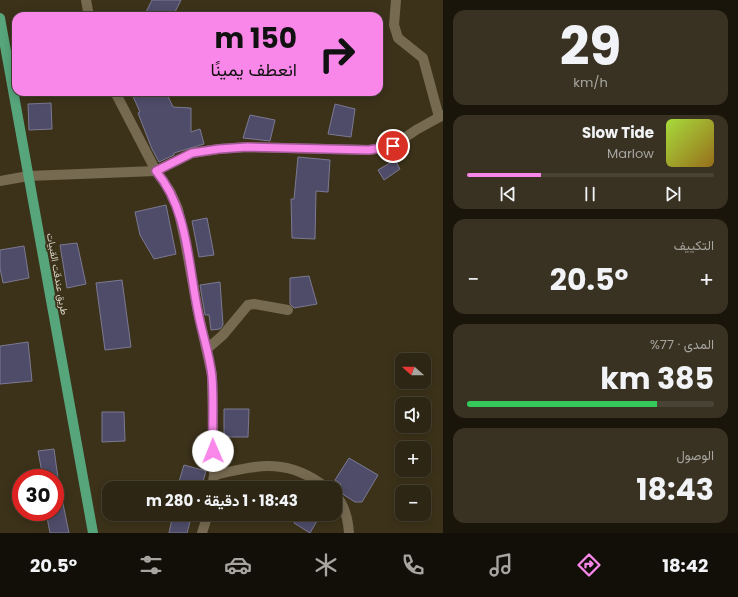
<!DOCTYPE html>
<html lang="ar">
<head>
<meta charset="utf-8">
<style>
	body { margin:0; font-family:Poppins,Vazirmatn,sans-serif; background:#393222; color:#f1f3f6; direction:rtl; height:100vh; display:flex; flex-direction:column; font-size:15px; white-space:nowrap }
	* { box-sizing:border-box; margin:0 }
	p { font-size:13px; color:#a7a5a0 }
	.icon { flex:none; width:22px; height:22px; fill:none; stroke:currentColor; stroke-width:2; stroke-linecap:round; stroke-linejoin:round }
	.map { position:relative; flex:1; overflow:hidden; direction:ltr }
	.drawer { display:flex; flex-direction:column; gap:10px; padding:10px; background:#19150b; width:295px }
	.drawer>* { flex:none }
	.guide { position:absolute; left:12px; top:12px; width:371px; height:84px; border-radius:12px; box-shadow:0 2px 10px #0003,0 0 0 1px #484334; direction:rtl; background:#f987e9; color:#111; overflow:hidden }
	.needle { width:26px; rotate:291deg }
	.buttons { position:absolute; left:395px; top:353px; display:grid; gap:8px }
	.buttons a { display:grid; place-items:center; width:36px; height:36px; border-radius:8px; background:#2d2614; box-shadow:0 2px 10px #0003,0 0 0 1px #484334; font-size:20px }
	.speed { position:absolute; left:12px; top:469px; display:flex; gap:8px; font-size:20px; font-weight:700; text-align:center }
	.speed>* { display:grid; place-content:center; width:52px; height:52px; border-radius:50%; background:#2d2614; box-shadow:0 2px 10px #0003,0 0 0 1px #484334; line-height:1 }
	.speed .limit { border:6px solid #d22; background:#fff; color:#111 }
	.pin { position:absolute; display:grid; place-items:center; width:34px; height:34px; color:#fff; margin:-17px; border:2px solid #fff; border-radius:50%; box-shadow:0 1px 4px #0007 }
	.me { position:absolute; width:44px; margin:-22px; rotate:359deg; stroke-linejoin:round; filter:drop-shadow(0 0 3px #0008) }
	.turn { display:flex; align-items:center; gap:14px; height:84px; padding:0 20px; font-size:18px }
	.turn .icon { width:52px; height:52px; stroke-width:2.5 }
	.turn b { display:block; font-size:28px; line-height:34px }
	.big { font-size:30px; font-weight:700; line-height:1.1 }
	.drawer .widget { flex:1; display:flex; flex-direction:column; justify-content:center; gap:6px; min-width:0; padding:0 14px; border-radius:12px; background:#393222 }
	.drawer .dial { align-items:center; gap:0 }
	.dial b { font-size:52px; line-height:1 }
	.song { display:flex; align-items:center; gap:12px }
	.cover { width:48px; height:48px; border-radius:6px; background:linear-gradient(135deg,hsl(80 70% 55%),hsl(40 70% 35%)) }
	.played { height:4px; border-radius:2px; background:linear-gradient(90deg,#f987e9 30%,#484334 30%) }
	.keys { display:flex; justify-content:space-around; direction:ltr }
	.heat { display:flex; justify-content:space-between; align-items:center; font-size:22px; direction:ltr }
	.charge { height:6px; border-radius:3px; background:linear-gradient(90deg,#34c759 77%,#484334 0) }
	.trip { position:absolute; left:102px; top:481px; width:240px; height:40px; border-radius:12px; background:#2d2614; box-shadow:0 2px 10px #0003,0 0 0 1px #484334; font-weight:700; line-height:40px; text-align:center; direction:rtl }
	.tabs { display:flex; height:64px; justify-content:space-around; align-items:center; background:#120f08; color:#a7a5a0 }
	.tabs .icon { width:28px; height:28px }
	.tabs .on { color:#f987e9 }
	.tabs b { font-size:18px; color:#f1f3f6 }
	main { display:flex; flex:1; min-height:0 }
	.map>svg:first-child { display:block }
	.building { fill:#4f4c69; stroke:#7b7993 }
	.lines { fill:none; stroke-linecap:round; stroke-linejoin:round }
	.minor { stroke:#766a51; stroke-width:10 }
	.major { stroke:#56a57b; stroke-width:10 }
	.route-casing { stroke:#a25897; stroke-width:10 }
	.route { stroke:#f987e9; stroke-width:7 }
	.labels { text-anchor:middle; stroke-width:3.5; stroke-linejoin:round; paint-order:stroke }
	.street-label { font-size:10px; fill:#d9d3c5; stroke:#3c321a }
</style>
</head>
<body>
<main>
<section class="drawer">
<div class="widget dial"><b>29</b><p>km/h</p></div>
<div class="widget">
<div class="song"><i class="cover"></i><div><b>Slow Tide</b><p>Marlow</p></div></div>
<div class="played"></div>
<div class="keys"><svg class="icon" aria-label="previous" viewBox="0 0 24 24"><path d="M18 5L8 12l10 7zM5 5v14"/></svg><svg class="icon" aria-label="pause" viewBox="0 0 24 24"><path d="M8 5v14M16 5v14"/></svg><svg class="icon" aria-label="next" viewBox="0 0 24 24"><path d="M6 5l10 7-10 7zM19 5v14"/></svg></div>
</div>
<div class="widget"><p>التكييف</p>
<div class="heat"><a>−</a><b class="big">20.5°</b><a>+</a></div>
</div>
<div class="widget"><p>المدى · 77%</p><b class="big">385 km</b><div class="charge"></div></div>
<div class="widget"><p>الوصول</p><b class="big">18:43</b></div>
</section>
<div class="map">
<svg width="443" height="533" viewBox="0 0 443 533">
	<rect width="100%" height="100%" fill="#3c321a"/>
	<!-- building -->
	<g class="building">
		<polygon points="152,0 181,0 173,16 144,16"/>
		<polygon points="131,92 166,92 173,107 191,108 191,132 200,129 204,144 174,153 174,155 159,162 152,149 138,113 140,112"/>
		<polygon points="51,103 52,129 29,130 28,104"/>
		<polygon points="335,104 355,109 351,137 328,134"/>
		<polygon points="250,115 275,120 270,141 243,138"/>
		<polygon points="298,157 330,160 328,192 316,191 315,239 292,238 291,199 294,199"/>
		<polygon points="395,160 400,169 384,180 378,170"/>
		<polygon points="166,205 176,254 154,259 140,235 135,212"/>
		<polygon points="207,218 214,255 199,257 192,221"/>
		<polygon points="77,243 86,284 67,288 60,245"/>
		<polygon points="24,246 29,278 3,283 0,268 0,250"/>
		<polygon points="309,276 317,304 294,308 290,304 290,278"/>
		<polygon points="122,280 131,347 105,350 96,283"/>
		<polygon points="220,282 223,325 220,329 211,330 209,315 205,315 200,285"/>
		<polygon points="28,342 32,381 0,384 0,346"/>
		<polygon points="224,409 249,409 248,437 224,437"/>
		<polygon points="102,412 124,412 125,441 102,442"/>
		<polygon points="54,449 58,478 43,478 38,451"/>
		<polygon points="349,458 378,475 362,502 355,502 344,495 338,488 341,484 335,480"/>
		<polygon points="184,465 206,471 201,488 177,488"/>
		<polygon points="55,489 60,489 69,533 50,533 46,512 55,512"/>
		<polygon points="173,514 192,514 187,533 169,533"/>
		<polygon points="300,514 321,514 310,533 294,523"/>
	</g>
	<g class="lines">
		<!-- minor -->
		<g class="minor">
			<polyline points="86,0 89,16"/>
			<polyline points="396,0 394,25 398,38 423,58 439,117"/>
			<polyline points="115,92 156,171 170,191 178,209 185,241 198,312 212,375 214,475 212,488"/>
			<polyline points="0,181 28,176 156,171 192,153 219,149 247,147 369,150 393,146 416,130 443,115"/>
			<polyline points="207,349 223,335 248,305 254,304 288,310"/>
			<path d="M214,475C259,465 287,457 327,488"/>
			<path d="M335,494C345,505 348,519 349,533"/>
			<polyline points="202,533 208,514"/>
		</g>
		<!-- major -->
		<polyline class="major" points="0,18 93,533"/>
	</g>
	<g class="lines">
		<defs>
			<path id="route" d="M213,451C212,426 214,402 212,377C210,355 202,334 198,312C188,264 188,209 156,171L192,153L219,149L247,147L369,150L393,146"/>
		</defs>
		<!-- route casing -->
		<use href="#route" class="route-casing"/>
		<!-- route -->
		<use href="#route" class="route"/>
	</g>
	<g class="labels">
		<!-- street labels -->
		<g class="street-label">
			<text transform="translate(58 274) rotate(80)" y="4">طريق عندقت القبيات</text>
		</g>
	</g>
</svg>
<div class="buttons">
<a><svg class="needle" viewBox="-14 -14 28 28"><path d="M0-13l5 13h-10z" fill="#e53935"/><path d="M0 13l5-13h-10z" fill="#a7a5a0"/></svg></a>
<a><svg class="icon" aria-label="sound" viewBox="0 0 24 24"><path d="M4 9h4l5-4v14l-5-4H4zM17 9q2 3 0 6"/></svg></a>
<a>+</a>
<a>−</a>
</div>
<div class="speed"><div class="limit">30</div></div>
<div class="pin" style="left:393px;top:146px;background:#d93025"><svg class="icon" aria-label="arrive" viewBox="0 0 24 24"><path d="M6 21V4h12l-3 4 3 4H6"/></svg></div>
<svg class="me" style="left:213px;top:451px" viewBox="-20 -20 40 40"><circle r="19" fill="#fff"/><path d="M0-13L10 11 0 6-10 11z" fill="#f987e9"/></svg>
<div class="trip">18:43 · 1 دقيقة · 280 m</div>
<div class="guide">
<div class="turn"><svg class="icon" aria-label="right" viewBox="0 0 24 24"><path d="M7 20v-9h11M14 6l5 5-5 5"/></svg><div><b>150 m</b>انعطف يمينًا</div></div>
</div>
</div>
</main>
<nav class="tabs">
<b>18:42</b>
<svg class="icon on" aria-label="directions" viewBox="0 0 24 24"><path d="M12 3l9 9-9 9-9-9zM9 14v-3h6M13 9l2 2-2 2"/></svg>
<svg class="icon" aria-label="music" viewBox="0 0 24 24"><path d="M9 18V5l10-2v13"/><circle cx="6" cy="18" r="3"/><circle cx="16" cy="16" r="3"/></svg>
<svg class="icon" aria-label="phone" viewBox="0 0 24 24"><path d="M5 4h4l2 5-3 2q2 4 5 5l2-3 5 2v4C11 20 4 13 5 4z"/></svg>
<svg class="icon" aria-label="climate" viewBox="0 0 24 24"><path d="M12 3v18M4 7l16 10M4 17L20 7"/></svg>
<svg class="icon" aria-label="car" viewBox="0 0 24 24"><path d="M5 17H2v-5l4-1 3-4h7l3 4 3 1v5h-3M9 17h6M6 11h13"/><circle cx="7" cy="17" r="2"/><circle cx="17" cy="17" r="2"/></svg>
<svg class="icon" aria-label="filters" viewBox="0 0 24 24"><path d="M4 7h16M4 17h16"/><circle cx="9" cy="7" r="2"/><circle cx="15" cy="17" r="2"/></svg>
<b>20.5°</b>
</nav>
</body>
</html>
